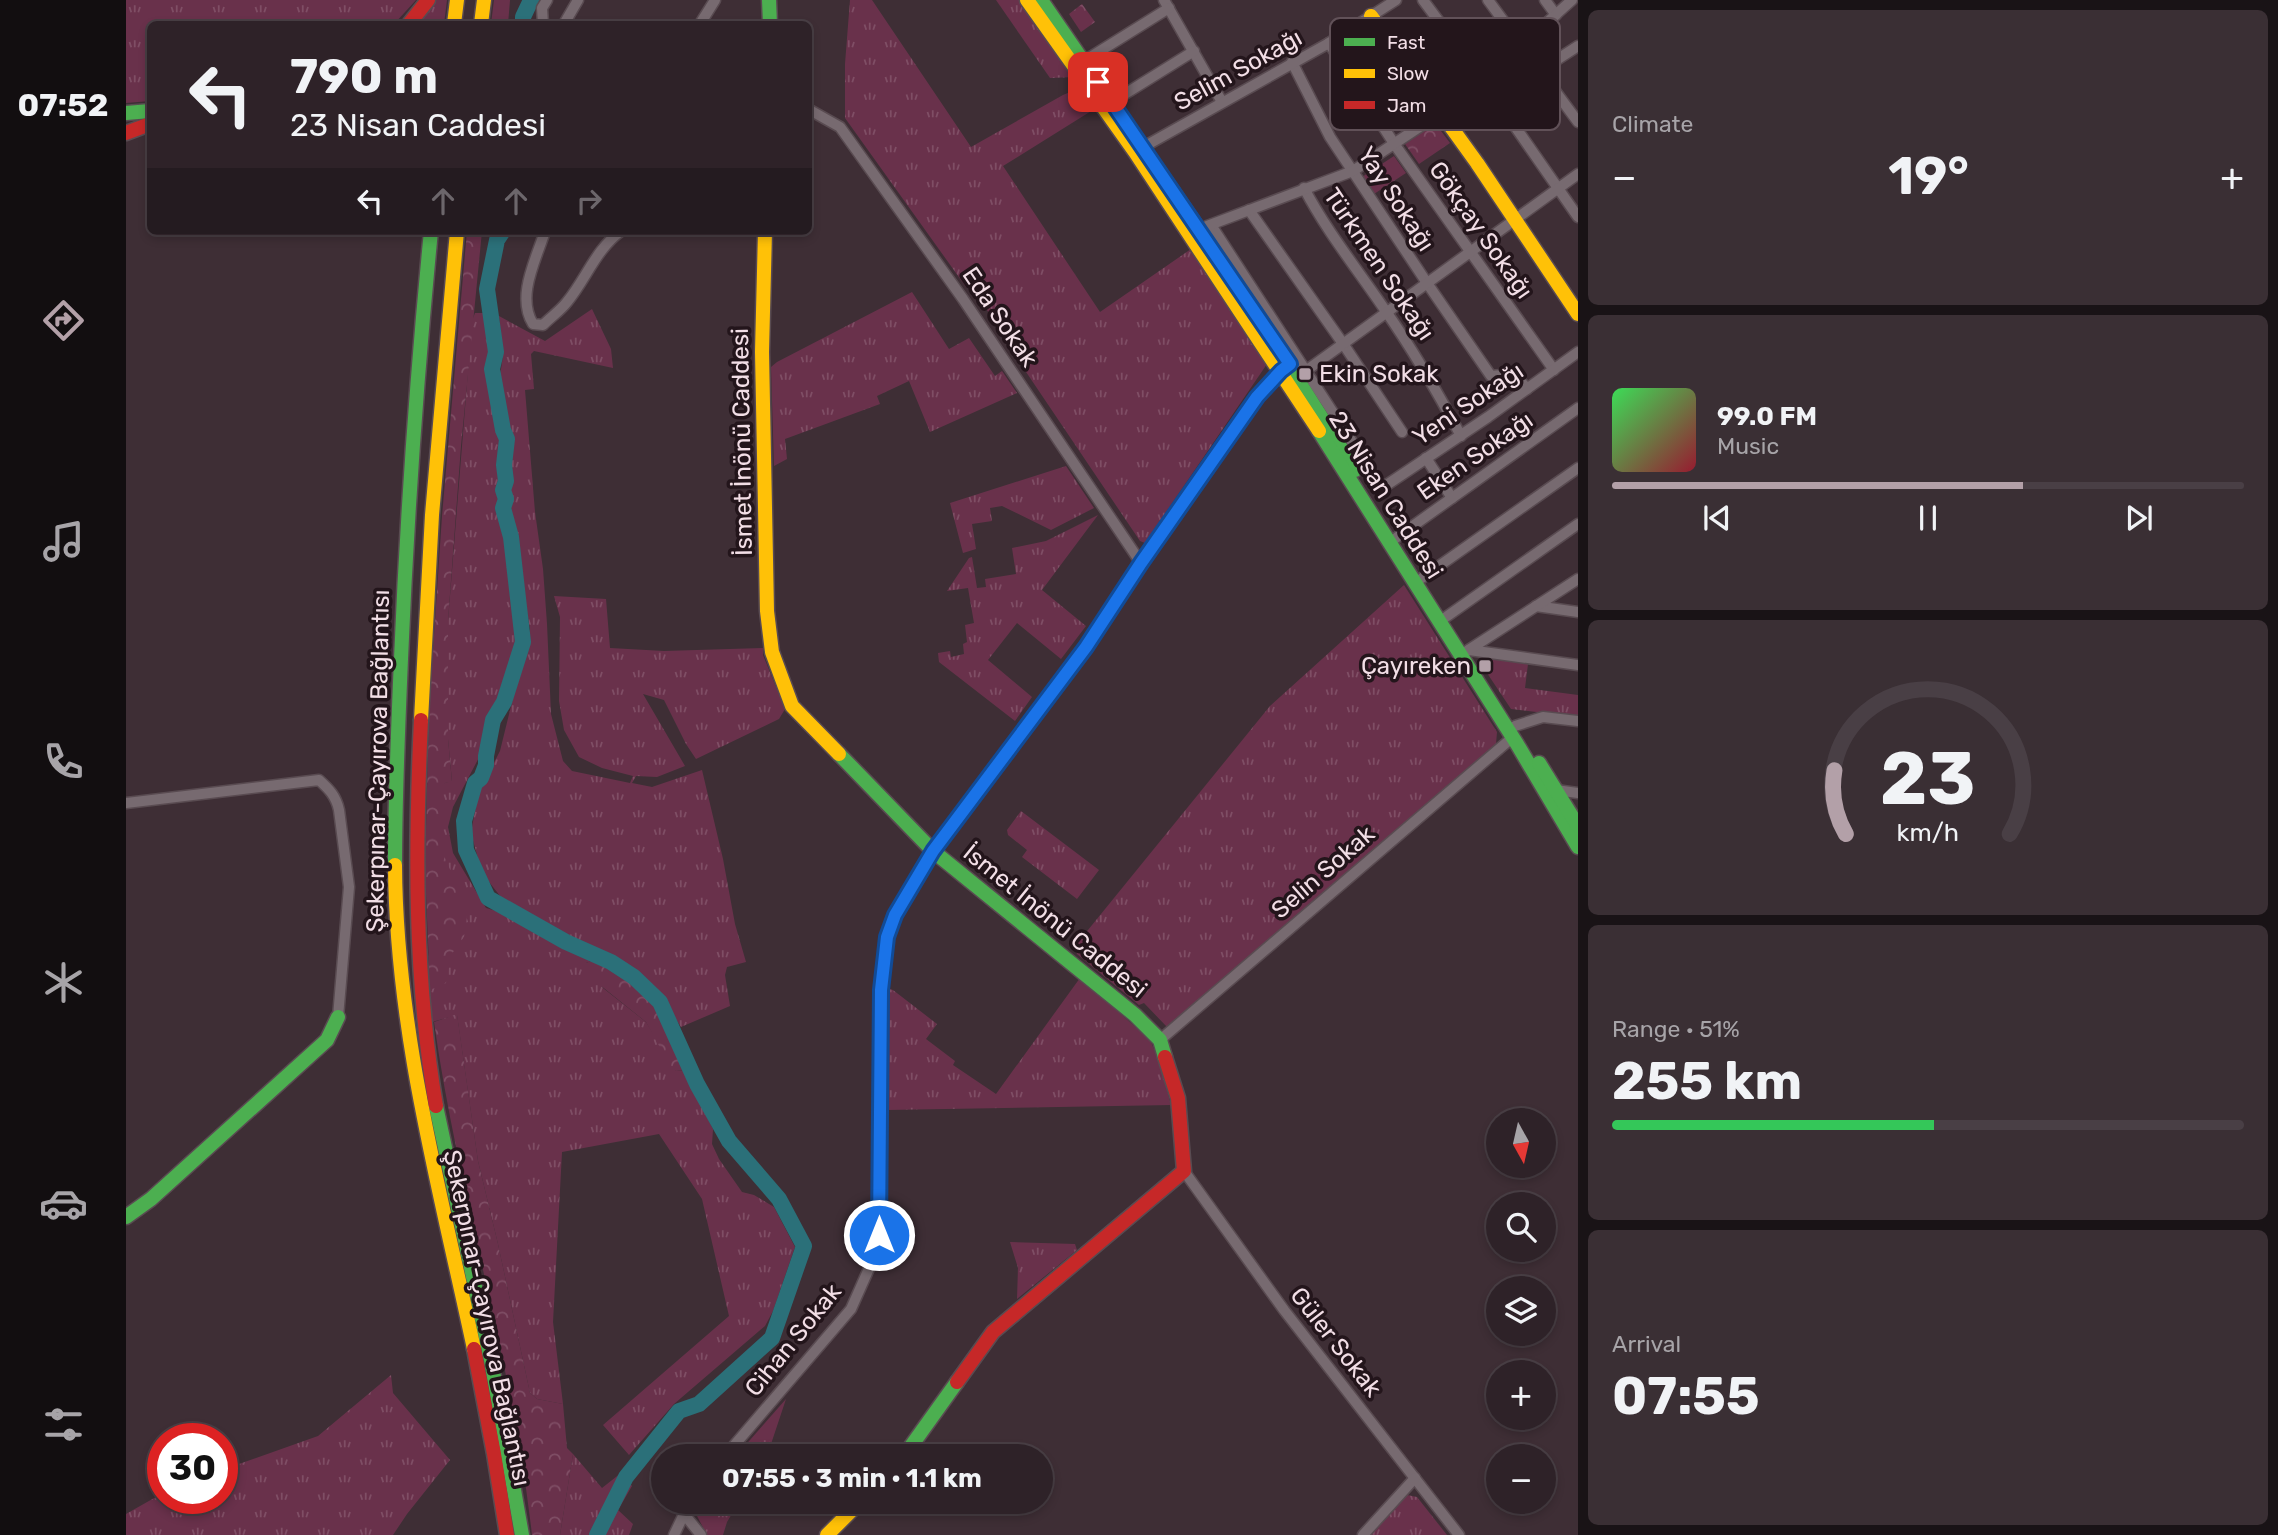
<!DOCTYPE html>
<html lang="en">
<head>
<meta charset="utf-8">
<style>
	body { margin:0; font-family:Rubik,sans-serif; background:#3a2f34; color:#f1f3f6; height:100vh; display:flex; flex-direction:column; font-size:26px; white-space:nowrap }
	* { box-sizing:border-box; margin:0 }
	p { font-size:23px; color:#a7a4a8 }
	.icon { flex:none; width:38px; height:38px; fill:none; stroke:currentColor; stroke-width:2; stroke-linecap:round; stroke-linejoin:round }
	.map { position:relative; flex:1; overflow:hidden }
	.panel { display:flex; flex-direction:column; gap:10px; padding:10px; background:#191316; width:700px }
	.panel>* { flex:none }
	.guide { position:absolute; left:21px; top:21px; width:665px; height:214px; border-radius:10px; box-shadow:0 4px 10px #0003,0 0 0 2px #493f45; background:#2e2228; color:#f1f3f6; overflow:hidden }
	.needle { width:46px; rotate:172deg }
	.fabs { position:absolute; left:1360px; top:1108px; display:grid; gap:14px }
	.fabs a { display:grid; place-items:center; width:70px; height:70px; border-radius:50%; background:#2e2228; box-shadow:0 4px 10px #0003,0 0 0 2px #493f45; font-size:35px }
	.speed { position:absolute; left:21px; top:1423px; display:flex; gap:14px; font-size:35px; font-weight:700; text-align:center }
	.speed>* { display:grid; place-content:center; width:91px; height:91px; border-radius:50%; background:#2e2228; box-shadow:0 4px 10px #0003,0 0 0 2px #493f45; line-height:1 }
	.speed .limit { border:10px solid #d22; background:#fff; color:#111 }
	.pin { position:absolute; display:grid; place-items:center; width:60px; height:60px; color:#fff; margin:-30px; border-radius:14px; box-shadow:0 4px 10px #0006 }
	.me { position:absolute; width:77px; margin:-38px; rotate:0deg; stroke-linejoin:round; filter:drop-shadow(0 0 5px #0008) }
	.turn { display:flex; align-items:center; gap:24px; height:147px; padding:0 28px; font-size:32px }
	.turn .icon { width:91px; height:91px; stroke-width:2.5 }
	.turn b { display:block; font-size:49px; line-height:60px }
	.lanes { display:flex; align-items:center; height:66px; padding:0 28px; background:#0003; justify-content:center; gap:35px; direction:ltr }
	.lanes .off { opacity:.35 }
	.big { font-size:52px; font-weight:700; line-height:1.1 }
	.panel .widget { flex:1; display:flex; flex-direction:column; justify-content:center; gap:10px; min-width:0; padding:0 24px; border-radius:10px; background:#3a2f34 }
	.panel .dial { align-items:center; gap:0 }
	.dial svg { height:182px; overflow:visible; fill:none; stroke:#493f45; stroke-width:7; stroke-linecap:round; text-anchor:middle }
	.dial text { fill:#f1f3f6; stroke:none }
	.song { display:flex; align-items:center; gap:21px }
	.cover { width:84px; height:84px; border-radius:10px; background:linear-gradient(135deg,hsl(130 70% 55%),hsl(350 70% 35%)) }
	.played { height:7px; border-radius:4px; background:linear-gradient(90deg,#b3a0a8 65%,#493f45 65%) }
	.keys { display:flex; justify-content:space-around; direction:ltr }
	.heat { display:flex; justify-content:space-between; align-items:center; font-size:38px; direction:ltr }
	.charge { height:10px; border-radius:5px; background:linear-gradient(90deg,#34c759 51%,#493f45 0) }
	.trip { position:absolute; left:525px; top:1444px; width:402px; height:70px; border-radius:35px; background:#2e2228; box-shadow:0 4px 10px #0003,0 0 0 2px #493f45; font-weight:700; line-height:70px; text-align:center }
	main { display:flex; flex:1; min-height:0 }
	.tabs { display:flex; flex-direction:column; width:126px; justify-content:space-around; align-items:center; background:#120e10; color:#a7a4a8 }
	.tabs .icon { width:49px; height:49px }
	.tabs .on { color:#b3a0a8 }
	.tabs b { font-size:32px; color:#f1f3f6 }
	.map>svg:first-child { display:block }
	.grass { fill:url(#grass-tufts) }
	.forest { fill:url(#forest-crowns) }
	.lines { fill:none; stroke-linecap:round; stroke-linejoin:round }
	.river { stroke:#2b7079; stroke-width:16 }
	.street-casing { stroke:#594b51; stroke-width:13 }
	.fast-casing { stroke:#594b51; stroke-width:17 }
	.slow-casing { stroke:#594b51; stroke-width:17 }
	.jam-casing { stroke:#594b51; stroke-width:17 }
	.street { stroke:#776a70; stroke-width:10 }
	.fast { stroke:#4caf50; stroke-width:14 }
	.slow { stroke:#ffc107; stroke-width:14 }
	.jam { stroke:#c62828; stroke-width:14 }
	.route-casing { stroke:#114b97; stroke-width:18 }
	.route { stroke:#1a73e8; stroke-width:12 }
	.poi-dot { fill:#b3a0a8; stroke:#23151b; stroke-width:2.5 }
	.labels { text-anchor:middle; stroke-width:7; stroke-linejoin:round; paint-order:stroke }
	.street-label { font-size:24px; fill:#f2dee6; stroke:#23151b }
	.poi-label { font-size:24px; fill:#f2dee6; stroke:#23151b; text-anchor:start }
	.key { fill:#23151b; stroke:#615158; stroke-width:2 }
	.key-label { font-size:19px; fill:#f2dee6 }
</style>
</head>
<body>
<main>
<nav class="tabs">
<b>07:52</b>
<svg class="icon on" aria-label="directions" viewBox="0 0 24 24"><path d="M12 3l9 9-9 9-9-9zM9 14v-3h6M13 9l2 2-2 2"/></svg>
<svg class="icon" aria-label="music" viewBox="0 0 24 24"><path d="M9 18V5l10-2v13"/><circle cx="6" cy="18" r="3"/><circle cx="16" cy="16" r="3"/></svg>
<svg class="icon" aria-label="phone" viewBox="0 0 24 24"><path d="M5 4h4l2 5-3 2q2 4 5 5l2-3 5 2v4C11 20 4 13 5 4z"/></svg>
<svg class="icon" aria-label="climate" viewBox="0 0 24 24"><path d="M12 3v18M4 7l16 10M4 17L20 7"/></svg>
<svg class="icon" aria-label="car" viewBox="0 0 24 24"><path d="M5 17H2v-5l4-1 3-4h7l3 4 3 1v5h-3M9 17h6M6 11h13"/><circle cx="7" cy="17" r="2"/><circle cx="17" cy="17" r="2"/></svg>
<svg class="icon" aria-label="filters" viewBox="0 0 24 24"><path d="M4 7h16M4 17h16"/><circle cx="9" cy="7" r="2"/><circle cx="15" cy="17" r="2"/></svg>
</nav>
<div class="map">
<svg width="1452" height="1535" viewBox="0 0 1452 1535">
	<defs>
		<pattern id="grass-tufts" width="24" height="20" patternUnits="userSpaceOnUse" patternTransform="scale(1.75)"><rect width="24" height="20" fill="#69314b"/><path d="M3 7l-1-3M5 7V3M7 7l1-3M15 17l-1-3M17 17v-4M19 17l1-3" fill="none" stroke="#7f4e65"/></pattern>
		<pattern id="forest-crowns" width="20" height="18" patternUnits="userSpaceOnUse" patternTransform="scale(1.75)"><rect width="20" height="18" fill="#69314b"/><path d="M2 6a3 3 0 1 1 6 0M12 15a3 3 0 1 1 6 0" fill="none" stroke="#7f4e65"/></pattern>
	</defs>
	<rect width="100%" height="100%" fill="#3e2e35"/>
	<!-- grass -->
	<g class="grass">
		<polygon points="0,0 290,0 268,24 24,24 24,101 0,103"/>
		<polygon points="308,0 321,0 318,24 291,24"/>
		<polygon points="724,0 746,0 845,147 937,95 956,87 970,108 877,166 974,312 1065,249 1140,357 1141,364 1019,543 1014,541 892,360 891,354 846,288 840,287 719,118 719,64"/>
		<polygon points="870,0 893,0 949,77 924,78"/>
		<polygon points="1268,156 1280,173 1248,194 1236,177"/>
		<polygon points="786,292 823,349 843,338 869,376 876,371 891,393 804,432 783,381 751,396 754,404 659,439 661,459 648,466 645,367 651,362"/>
		<polygon points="466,309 485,349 487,368 408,351 405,354 408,389 399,390 409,512 417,569 421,624 425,714 437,761 446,771 504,783 507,776 476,768 453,757 438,730 433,701 434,617 428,596 480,599 484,648 538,651 637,648 637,655 659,709 653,719 570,759 560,744 538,700 517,694 559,766 531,777 510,776 506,783 526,787 576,770 597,859 609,924 620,962 601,967 599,975 604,1006 555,1027 532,993 486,956 445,941 382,906 356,873 345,833 352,794 374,751 404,629 384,515 385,506 383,492 386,439 373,382 377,356 373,316 419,341"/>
		<polygon points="349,313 363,313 366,343 363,373 366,394 376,440 373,490 375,498 374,508 384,553 394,638 389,647 374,699 366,717 359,746 327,807 322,827 327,853 360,908 387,916 468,960 460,963 477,988 520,1022 550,1071 558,1070 587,1129 586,1144 593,1159 616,1192 628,1195 648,1207 669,1247 647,1311 639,1326 548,1404 503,1455 477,1425 603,1316 576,1199 533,1134 436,1152 427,1322 437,1404 411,1399 404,1393 372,1244 352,1161 331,1015 306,1022 302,968 314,788 319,783 326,781 322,739 322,621 346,321"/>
		<polygon points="940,466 968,508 925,530 876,506 864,508 866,521 846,524 850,549 837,553 824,503"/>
		<polygon points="972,515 916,590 960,626 935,659 891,623 862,660 906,697 889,721 813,662 812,653 824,651 825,657 838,654 837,644 841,642 839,625 848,623 842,588 821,591 843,558 846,557 851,588 860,587 859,579 890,574 886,548 920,541"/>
		<polygon points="1278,585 1371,732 1370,744 1041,1027 1018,1003 1013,1005 951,954 949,946 1144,706"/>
		<polygon points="1361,658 1402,664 1399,688 1452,695 1452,717 1385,709 1357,667 1357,659"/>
		<polygon points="895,811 973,870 951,899 896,857 901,850 882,835 881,830"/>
		<polygon points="954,978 1024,1040 1034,1063 1045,1105 761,1110 763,989 767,990 811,1024 800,1039 829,1061 827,1065 870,1094"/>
		<polygon points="884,1242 949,1244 951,1250 891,1299 892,1268"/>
		<polygon points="265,1375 267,1393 324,1460 281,1514 267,1535 0,1535 0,1514 37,1493 37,1498 96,1498 96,1470 192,1436"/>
		<polygon points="660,1399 641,1456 610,1456"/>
		<polygon points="447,1454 476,1488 495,1473 506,1486 492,1510 507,1524 503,1535 434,1535"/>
		<polygon points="1281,1495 1291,1497 1321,1535 1245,1535"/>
		<polygon points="574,1502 613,1502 601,1522 597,1535 581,1535 570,1514"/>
	</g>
	<!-- forest -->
	<g class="forest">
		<polygon points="368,0 384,0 382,24 365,24"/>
		<polygon points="956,4 969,22 955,32 943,14"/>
		<polygon points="1309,123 1324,143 1293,164 1279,144"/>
		<polygon points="341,231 356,231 335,446 322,621 322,739 326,782 319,783 318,787 314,789 315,849 337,899 331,905 341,917 338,937 325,955 320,983 311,988 304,989 299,869 303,711 316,516"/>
		<path d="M468,960C490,967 522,988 533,1009C543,1028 550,1050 558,1070L550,1071L543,1064L520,1022L464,977L459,970L460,963Z"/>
		<path d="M331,1014L352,1161L372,1244L404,1393L411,1399L437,1404L441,1448L447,1454L434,1535H406C387,1362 332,1194 308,1022Z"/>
	</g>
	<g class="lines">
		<!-- river -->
		<g class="river">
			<polyline points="397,24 397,17 405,0"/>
			<polyline points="377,231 371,240 361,289 370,352 366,369 377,430 381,439 378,465 380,481 377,490 380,499 377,508 385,537 397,642 378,702 367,720 360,756 360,765 355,778 349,783 338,821 340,850 362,898 440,942 485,962 508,977 534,1002 571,1084 603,1141 653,1199 678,1246 646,1338 573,1404 553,1411 500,1477 471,1535"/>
		</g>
		<defs>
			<g id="street">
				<polyline points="1038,0 1096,102"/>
				<polyline points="1297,0 1356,79 1452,217"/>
				<polyline points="1362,0 1452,122"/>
				<polyline points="1419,0 1430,15"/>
				<polyline points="417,24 416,8 421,0"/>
				<polyline points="438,24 452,0"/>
				<polyline points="574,24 589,0"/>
				<polyline points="1203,43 1269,145 1428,370"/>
				<polyline points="958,61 1043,8"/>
				<path d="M1166,62L1204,137L1301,283L1365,376C1385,374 1389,373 1401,389"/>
				<polyline points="1415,70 1452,46"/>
				<polyline points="986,102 1068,51"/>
				<polyline points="682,109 714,127 837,299 1015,563"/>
				<polyline points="1012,150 1203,43 1270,0"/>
				<path d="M1178,188C1201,232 1232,270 1259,310C1287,350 1312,393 1335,436"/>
				<polyline points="1123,210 1218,345 1276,432"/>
				<polyline points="1085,225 1254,485 1259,486 1362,417 1452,352"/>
				<polyline points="1081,226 1227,171 1316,112 1396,45 1446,0"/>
				<path d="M419,231C410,260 390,296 407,324L417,325C425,317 435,310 441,302C460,279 470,249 495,231"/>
				<polyline points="1181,370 1452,174"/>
				<polyline points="1300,458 1326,498"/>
				<polyline points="1270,538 1452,408"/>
				<polyline points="1296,578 1452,468"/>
				<polyline points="1410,606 1452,612"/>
				<polyline points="1320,617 1452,524"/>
				<polyline points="1343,650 1452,665"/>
				<polyline points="1341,651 1452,579"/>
				<polyline points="1389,726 1417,717 1452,721"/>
				<polyline points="1430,790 1452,793"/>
				<path d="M0,803L193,780C203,789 210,796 213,810L223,887L212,1017"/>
				<polyline points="1034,1040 1387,737"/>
				<polyline points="1058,1171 1158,1310 1333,1535"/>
				<polyline points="599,1456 725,1309 753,1246 755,990 761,937 769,915 807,851 960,647 1015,563 1131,397 1159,368"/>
				<polyline points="567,1502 558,1514 575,1535"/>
				<polyline points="548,1535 558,1514"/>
				<polyline points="1237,1535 1289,1478"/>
			</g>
			<g id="fast">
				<polyline points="643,0 644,24"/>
				<polyline points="915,0 1115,291 1229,470"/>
				<polyline points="0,113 24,111"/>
				<polyline points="1193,431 1391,744 1452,847"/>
				<polyline points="713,754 807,851 1009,1015 1034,1040 1039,1057"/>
				<polyline points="1413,763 1452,826"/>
				<path d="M269,865C269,796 272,728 275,659C281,516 291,373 305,231"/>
				<polyline points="310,1106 365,1360 396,1535"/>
				<polyline points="0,1217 25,1199 201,1040 212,1017"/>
				<polyline points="778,1456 831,1382"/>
			</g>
			<g id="slow">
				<polyline points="901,0 1009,152 1193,431"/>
				<polyline points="1245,16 1351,163 1452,314"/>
				<polyline points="328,24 331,0"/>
				<polyline points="355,24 358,0"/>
				<polyline points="639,231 636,352 641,611 646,652 666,706 713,754"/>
				<polyline points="295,720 306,515 331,231"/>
				<path d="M269,865C270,1031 314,1189 348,1349"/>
				<polyline points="701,1535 734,1502"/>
			</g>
			<g id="jam">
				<polyline points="283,24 302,0"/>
				<polyline points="0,133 24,124"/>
				<path d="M295,720C289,849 288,978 310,1106"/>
				<polyline points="348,1349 368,1454 381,1535"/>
				<polyline points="831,1382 867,1332 1058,1171 1052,1098 1039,1057"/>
			</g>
		</defs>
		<!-- street casing -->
		<use href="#street" class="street-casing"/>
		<!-- fast casing -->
		<use href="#fast" class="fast-casing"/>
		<!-- slow casing -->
		<use href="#slow" class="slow-casing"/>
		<!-- jam casing -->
		<use href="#jam" class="jam-casing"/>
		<!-- street -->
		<use href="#street" class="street"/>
		<!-- fast -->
		<use href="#fast" class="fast"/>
		<!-- slow -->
		<use href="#slow" class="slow"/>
		<!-- jam -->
		<use href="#jam" class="jam"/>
	</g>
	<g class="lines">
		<defs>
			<polyline id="route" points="753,1235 755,990 761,937 769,915 807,851 960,647 1015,563 1131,397 1155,371 1164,364 972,82"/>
		</defs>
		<!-- route casing -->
		<use href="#route" class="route-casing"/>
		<!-- route -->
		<use href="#route" class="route"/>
	</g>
	<!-- markers -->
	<g class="poi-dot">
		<rect x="1172" y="367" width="14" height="14" rx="3.5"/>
		<rect x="1352" y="659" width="14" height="14" rx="3.5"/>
	</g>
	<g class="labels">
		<!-- street labels -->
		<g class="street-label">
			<text transform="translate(1112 70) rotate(-29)" y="8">Selim Sokağı</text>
			<text transform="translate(1270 199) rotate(57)" y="8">Yay Sokağı</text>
			<text transform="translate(1355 230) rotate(55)" y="8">Gökçay Sokağı</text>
			<text transform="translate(1253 264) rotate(56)" y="8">Türkmen Sokağı</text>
			<text transform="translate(874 317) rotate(56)" y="8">Eda Sokak</text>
			<text transform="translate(1342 404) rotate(-34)" y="8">Yeni Sokağı</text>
			<text transform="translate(616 442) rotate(-91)" y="8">İsmet İnönü Caddesi</text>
			<text transform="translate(1349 456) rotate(-35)" y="8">Eken Sokağı</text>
			<text transform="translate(1260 495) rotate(58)" y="8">23 Nisan Caddesi</text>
			<text transform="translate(252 761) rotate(-89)" y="8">Şekerpınar-Çayırova Bağlantısı</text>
			<text transform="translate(1197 872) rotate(-41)" y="8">Selin Sokak</text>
			<text transform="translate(929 921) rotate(39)" y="8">İsmet İnönü Caddesi</text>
			<text transform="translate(361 1318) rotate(78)" y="8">Şekerpınar-Çayırova Bağlantısı</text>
			<text transform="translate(667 1340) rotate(-51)" y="8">Cihan Sokak</text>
			<text transform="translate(1210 1342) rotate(52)" y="8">Güler Sokak</text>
		</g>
		<!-- poi labels -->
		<g class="poi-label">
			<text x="1193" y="382">Ekin Sokak</text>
			<text x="1345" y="674" text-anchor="end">Çayıreken</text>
		</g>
	</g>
	<!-- legend -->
	<rect x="1204" y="18" width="230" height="112" rx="10" class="key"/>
	<rect x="1218" y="38" width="31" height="8" fill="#4caf50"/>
	<rect x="1218" y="69" width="31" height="9" fill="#ffc107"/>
	<rect x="1218" y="101" width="31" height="8" fill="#c62828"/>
	<g class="key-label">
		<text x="1261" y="49">Fast</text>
		<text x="1261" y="80">Slow</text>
		<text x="1261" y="112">Jam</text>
	</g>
</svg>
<div class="fabs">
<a><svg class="needle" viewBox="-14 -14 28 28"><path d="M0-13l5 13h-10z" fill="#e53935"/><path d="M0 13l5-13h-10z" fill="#a7a4a8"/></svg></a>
<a><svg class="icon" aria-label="search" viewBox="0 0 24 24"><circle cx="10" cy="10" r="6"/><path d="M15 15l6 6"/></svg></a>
<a><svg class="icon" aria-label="layers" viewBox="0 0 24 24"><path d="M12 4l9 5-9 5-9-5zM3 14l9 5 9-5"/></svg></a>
<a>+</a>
<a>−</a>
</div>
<div class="speed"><div class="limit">30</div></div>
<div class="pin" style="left:972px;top:82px;background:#d93025"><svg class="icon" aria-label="arrive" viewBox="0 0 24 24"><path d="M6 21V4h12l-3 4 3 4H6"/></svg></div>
<svg class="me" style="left:753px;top:1235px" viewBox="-20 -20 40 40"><circle r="17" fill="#1a73e8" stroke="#fff" stroke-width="3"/><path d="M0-11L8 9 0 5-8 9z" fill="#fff"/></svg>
<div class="trip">07:55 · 3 min · 1.1 km</div>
<div class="guide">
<div class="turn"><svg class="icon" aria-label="left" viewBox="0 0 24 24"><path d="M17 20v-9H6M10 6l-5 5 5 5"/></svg><div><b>790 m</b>23 Nisan Caddesi</div></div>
<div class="lanes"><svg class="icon" aria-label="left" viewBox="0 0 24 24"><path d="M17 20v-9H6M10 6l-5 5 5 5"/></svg><svg class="icon off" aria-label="ahead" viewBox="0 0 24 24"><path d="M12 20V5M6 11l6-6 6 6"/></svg><svg class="icon off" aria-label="ahead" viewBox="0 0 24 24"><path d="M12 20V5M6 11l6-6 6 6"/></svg><svg class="icon off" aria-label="right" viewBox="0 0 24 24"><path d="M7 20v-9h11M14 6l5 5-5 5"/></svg></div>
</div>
</div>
<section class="panel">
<div class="widget"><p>Climate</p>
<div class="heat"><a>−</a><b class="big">19°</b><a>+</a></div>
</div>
<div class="widget">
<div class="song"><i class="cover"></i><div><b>99.0 FM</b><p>Music</p></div></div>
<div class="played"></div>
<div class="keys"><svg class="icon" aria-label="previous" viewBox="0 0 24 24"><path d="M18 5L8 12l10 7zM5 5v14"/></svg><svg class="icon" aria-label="pause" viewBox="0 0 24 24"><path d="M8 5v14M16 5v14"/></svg><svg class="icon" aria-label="next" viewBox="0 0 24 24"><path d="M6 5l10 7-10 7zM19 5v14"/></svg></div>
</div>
<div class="widget dial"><svg viewBox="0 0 100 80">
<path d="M14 69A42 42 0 1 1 86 69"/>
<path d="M14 69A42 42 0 0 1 9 41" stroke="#b3a0a8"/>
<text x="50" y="56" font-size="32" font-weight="700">23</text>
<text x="50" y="72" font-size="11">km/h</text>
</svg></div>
<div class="widget"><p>Range · 51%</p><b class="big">255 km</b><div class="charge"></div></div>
<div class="widget"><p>Arrival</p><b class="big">07:55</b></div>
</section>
</main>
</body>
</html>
